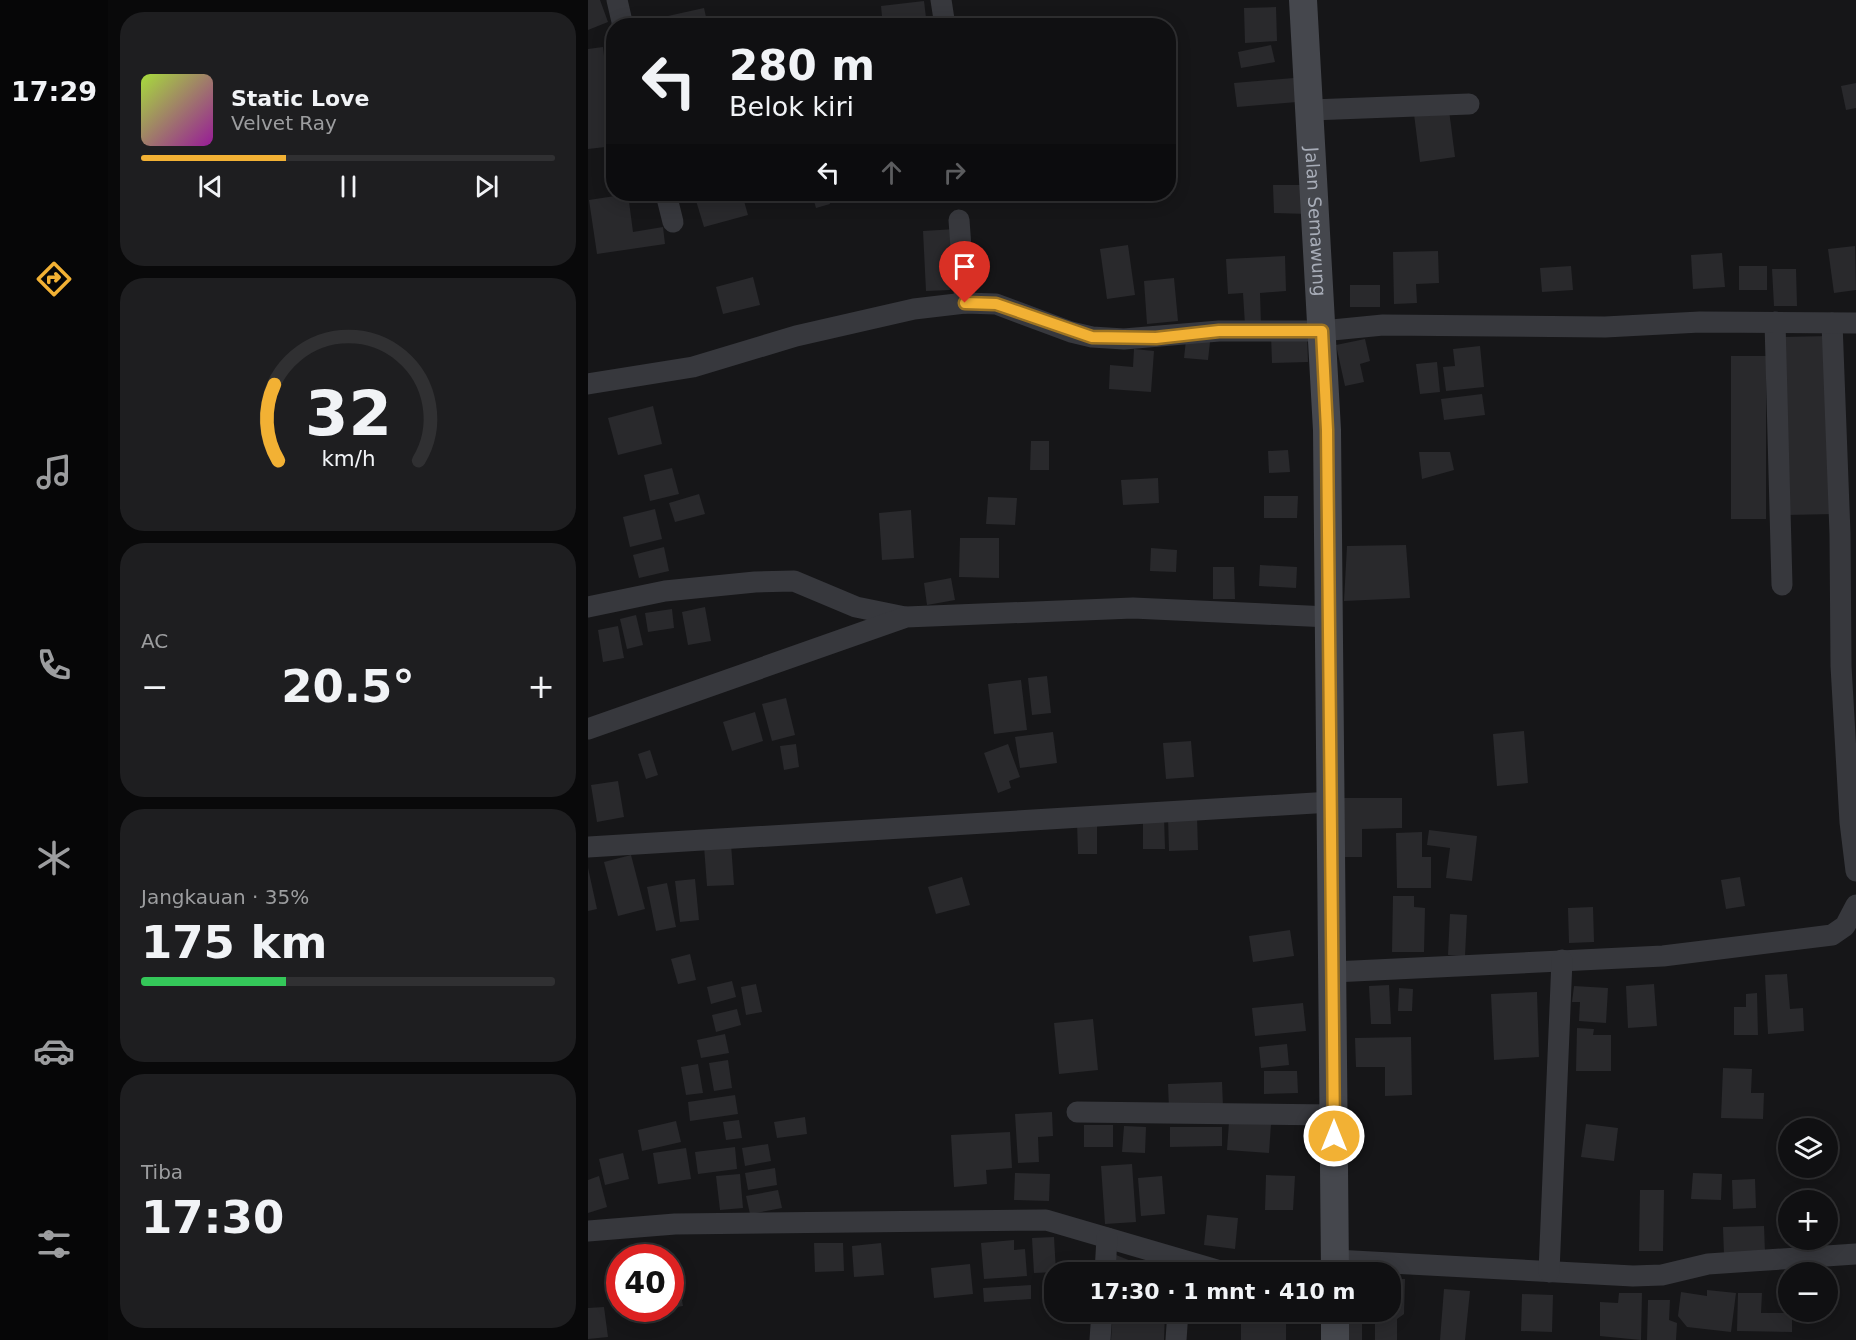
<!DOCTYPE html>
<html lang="id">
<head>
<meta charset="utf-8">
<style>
	body { margin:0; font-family:"DejaVu Sans",sans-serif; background:#1e1e20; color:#f1f3f6; height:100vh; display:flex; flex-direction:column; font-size:22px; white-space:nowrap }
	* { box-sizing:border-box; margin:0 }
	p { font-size:20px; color:#9c9d9f }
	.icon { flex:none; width:33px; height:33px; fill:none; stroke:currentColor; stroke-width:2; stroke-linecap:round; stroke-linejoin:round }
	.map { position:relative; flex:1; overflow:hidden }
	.sheet { display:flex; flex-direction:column; gap:12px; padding:12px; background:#09090a; width:480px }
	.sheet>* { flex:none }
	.hud { position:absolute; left:18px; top:18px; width:570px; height:183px; border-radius:24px; box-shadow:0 3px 15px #0003,0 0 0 2px #303032; background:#101012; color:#f1f3f6; overflow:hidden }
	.fabs { position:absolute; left:1190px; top:1118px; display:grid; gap:12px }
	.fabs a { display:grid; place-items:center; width:60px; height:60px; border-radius:50%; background:#101012; box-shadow:0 3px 15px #0003,0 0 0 2px #303032; font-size:30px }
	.speed { position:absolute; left:18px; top:1244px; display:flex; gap:12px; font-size:30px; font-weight:700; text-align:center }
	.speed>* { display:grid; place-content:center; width:78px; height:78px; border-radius:50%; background:#101012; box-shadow:0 3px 15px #0003,0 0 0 2px #303032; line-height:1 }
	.speed .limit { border:9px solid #d22; background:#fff; color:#111 }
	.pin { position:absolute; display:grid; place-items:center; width:51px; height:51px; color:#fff; margin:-62px -26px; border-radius:50% 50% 50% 0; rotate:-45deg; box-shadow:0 0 6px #0007 }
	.pin .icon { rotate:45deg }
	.me { position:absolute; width:66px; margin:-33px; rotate:0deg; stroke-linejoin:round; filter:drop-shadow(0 0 4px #0008) }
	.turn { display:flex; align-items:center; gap:21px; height:126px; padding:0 24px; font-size:27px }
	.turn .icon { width:78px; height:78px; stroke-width:2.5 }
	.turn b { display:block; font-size:42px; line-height:51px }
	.lanes { display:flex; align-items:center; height:57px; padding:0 24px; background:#0003; justify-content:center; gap:30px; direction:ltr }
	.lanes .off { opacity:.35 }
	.big { font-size:45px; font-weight:600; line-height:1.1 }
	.sheet .widget { flex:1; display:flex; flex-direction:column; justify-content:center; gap:9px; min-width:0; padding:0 21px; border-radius:24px; background:#1e1e20 }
	.sheet .dial { align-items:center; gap:0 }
	.dial svg { height:156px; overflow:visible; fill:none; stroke:#303032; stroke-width:7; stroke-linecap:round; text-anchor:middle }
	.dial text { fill:#f1f3f6; stroke:none }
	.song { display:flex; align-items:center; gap:18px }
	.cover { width:72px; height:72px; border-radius:9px; background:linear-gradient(135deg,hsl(80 70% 55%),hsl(300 70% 35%)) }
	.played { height:6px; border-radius:3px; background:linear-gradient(90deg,#f2b134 35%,#303032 35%) }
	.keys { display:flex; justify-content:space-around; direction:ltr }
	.heat { display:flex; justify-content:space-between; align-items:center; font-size:33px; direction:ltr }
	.charge { height:9px; border-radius:4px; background:linear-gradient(90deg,#34c759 35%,#303032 0) }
	.trip { position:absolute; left:456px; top:1262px; width:357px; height:60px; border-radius:24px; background:#101012; box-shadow:0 3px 15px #0003,0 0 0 2px #303032; font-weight:600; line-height:60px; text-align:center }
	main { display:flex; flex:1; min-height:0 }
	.tabs { display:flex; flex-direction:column; width:108px; justify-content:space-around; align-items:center; background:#060607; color:#9c9d9f }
	.tabs .icon { width:42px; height:42px }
	.tabs .current { color:#f2b134 }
	.tabs b { font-size:27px; color:#f1f3f6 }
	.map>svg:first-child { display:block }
	.building { fill:#29292c }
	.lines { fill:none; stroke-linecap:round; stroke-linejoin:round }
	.street { stroke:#37383d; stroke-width:21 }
	.secondary { stroke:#45474d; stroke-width:28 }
	.route-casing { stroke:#9d7322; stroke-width:15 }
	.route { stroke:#f2b134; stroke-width:10 }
	.labels { text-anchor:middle; stroke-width:6; stroke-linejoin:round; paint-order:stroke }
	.street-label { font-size:18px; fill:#a8adb8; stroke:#111113 }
</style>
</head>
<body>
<main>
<nav class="tabs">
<b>17:29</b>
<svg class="icon current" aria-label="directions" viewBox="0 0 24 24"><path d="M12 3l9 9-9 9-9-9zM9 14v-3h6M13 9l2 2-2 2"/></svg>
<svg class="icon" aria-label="music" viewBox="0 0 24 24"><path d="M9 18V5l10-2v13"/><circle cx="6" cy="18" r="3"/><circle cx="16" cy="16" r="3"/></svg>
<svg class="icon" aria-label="phone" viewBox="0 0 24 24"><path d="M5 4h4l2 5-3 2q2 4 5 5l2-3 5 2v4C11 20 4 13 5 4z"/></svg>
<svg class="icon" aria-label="climate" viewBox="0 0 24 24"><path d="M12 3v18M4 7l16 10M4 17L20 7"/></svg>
<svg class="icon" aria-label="car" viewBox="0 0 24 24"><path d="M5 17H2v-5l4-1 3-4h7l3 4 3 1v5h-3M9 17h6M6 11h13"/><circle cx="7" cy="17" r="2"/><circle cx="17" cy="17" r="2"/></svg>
<svg class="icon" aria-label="filters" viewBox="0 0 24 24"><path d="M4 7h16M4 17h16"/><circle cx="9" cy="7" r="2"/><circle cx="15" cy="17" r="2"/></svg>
</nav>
<section class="sheet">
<div class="widget">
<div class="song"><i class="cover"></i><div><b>Static Love</b><p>Velvet Ray</p></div></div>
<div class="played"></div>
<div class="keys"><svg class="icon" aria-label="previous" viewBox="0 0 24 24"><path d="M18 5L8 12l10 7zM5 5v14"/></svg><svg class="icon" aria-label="pause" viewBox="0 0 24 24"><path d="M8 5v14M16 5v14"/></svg><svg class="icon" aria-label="next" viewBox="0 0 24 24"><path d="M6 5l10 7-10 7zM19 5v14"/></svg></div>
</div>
<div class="widget dial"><svg viewBox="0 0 100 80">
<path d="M14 69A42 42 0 1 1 86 69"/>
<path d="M14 69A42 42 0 0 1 12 30" stroke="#f2b134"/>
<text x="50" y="56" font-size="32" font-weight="700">32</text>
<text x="50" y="72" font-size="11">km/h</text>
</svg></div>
<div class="widget"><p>AC</p>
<div class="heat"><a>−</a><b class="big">20.5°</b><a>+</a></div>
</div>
<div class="widget"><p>Jangkauan · 35%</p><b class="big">175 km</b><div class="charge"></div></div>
<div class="widget"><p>Tiba</p><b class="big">17:30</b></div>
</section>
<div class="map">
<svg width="1268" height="1340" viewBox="0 0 1268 1340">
	<rect width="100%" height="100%" fill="#161618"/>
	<!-- building -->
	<g class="building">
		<polygon points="0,0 12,0 20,22 0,30"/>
		<polygon points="336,1 339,26 295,26 293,6"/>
		<polygon points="688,7 689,41 657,43 656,8"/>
		<polygon points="116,8 120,26 82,26 80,16"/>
		<polygon points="683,45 687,62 653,68 650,52"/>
		<polygon points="15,47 26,146 0,149 0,49"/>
		<polygon points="706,78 709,102 649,107 646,83"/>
		<polygon points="1268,83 1268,108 1258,110 1253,86"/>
		<polygon points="861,110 867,157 832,162 826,114"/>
		<polygon points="580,158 585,189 580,189"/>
		<polygon points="685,185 720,185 720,214 686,213"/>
		<polygon points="40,194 45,232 75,227 77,244 9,254 1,200"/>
		<polygon points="106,194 154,194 160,215 116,227"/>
		<polygon points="224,194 238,194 242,204 228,208"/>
		<polygon points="368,229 370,252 360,253 362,290 338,291 335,231"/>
		<polygon points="540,245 547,295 519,299 512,249"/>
		<polygon points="1267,246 1268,290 1246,293 1240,249"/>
		<polygon points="850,251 851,283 828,284 829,303 806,304 805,252"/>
		<polygon points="1134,253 1137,287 1105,289 1103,255"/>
		<polygon points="697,256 698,291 672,293 673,325 657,325 655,293 640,294 638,259"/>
		<polygon points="983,266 985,290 954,292 952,268"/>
		<rect x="1151" y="266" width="28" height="24"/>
		<polygon points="1184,269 1208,269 1209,306 1186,306"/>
		<polygon points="165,277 172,305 135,314 128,287"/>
		<polygon points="586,278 590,321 559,324 556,281"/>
		<rect x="762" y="285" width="30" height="22"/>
		<polygon points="719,334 720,362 684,363 683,335"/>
		<polygon points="1242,336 1246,514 1198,515 1195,337"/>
		<polygon points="777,339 782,361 772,364 776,382 757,386 748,345"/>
		<polygon points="598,340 622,342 620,360 596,358"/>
		<polygon points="892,346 896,387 858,391 855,367 867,366 865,349"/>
		<polygon points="546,349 566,351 563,392 521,389 522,365 545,367"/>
		<rect x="1143" y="356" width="35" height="163"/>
		<polygon points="849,362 852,392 832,394 828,364"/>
		<polygon points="894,394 897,415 856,420 853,399"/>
		<polygon points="65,406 74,444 30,455 20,418"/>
		<polygon points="443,441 461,441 461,470 442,470"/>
		<polygon points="700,450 702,472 681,473 680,451"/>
		<polygon points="831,452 862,452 866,470 834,479"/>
		<polygon points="84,468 91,494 62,501 56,475"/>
		<polygon points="570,478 571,503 535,505 533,480"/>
		<polygon points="111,494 117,514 87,522 81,503"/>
		<polygon points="676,496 710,496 709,518 676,518"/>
		<polygon points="400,497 429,498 427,525 398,524"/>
		<polygon points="67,509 74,539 42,547 35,517"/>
		<polygon points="323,510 326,558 294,560 291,513"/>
		<polygon points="372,538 411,538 411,578 371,577"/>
		<polygon points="818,545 822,598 756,601 759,546"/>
		<polygon points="76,547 81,571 51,578 45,555"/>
		<polygon points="563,548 589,550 588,572 562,571"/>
		<polygon points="672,565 709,567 708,588 671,586"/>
		<polygon points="625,567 646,567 647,599 625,599"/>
		<polygon points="363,578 367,600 339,605 336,583"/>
		<polygon points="117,607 123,641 100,645 94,612"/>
		<polygon points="84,609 86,628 60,632 57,613"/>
		<polygon points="48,615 55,645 39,649 32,619"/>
		<polygon points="30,626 36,658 15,662 10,630"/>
		<polygon points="459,676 463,713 444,715 440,678"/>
		<polygon points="433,680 439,730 406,734 400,684"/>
		<polygon points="198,698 207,735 184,741 174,704"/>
		<polygon points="167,712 175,741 144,751 135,722"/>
		<polygon points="936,731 940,783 909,786 905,734"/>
		<polygon points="465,732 469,763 432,768 427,737"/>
		<polygon points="603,741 606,777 578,779 575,743"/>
		<polygon points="208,744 211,767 196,770 192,746"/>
		<polygon points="420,744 432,777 421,781 423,788 410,793 396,753"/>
		<polygon points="62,750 70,775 58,779 50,754"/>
		<polygon points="30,781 36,817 9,822 3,785"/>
		<polygon points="755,798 814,798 814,828 774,829 774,857 755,857"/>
		<polygon points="609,816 610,850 581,851 580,817"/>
		<polygon points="555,817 576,817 577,849 555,849"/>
		<polygon points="489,822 509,822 509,854 490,854"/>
		<polygon points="841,830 889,836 884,881 858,878 862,848 839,845"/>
		<polygon points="834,832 834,857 843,857 843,888 809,888 808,833"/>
		<polygon points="143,844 146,885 119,886 116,846"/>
		<polygon points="43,855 57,909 30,916 16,862"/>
		<polygon points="0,868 9,909 0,911"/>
		<polygon points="374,877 382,905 348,914 340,887"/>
		<polygon points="1152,877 1157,906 1138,909 1133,880"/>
		<polygon points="107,879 111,920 92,922 87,881"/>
		<polygon points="79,883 88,927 68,931 59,887"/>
		<polygon points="805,896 826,896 826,907 837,908 836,952 804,952"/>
		<polygon points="1005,907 1006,942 981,943 980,908"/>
		<polygon points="862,914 879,915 877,956 860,955"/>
		<polygon points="702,930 706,956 665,962 661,936"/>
		<polygon points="102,954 108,980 90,984 83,959"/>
		<polygon points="1199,974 1202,1009 1215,1008 1216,1031 1180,1034 1177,975"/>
		<polygon points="144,981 148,997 123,1004 119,987"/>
		<polygon points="168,984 174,1012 158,1015 153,987"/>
		<polygon points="1066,984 1069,1026 1040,1028 1038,986"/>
		<polygon points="801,985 803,1024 783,1024 781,986"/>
		<polygon points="986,986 1020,988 1018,1023 991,1021 992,1002 984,1002"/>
		<polygon points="811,988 825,989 824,1011 810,1011"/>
		<polygon points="949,992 951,1057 906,1060 903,994"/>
		<polygon points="1169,993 1170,1035 1146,1035 1146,1007 1158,1007 1158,994"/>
		<polygon points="715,1003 718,1031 667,1036 664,1008"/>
		<polygon points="149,1009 153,1025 128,1032 124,1015"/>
		<polygon points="505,1019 510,1070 471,1074 466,1023"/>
		<polygon points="989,1028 1006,1029 1005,1035 1023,1035 1023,1071 988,1071"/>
		<polygon points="137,1034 141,1053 113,1058 109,1040"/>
		<polygon points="823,1037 824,1095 797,1096 797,1067 768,1067 767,1038"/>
		<polygon points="699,1044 701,1065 673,1068 671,1047"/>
		<polygon points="140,1060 144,1088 126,1091 121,1063"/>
		<polygon points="110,1064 115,1093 98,1095 93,1067"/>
		<polygon points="1135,1068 1164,1069 1163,1093 1176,1093 1175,1119 1133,1118"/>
		<polygon points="676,1071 709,1071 710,1093 676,1094"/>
		<polygon points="634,1082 635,1107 581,1109 580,1084"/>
		<polygon points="147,1095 150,1114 102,1121 100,1102"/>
		<polygon points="464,1112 465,1136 450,1137 451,1162 430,1163 427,1114"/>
		<polygon points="217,1117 219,1134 189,1138 186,1122"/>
		<polygon points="151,1120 154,1138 138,1140 135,1122"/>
		<polygon points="88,1121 93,1142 54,1151 50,1130"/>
		<polygon points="641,1122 683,1124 681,1153 639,1150"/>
		<polygon points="998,1124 1030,1128 1026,1161 993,1157"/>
		<rect x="496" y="1125" width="29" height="22"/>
		<polygon points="536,1126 558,1127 557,1153 534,1152"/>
		<polygon points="582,1127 634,1127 634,1146 582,1147"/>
		<polygon points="422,1132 424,1168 398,1170 399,1184 366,1187 363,1135"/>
		<polygon points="180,1144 183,1161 157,1166 154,1148"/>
		<polygon points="147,1147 149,1169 110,1174 107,1152"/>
		<polygon points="98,1148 103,1179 70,1184 65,1153"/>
		<polygon points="35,1153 41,1179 17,1185 11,1159"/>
		<polygon points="544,1164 548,1222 517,1224 513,1166"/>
		<polygon points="187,1168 189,1185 160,1190 157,1173"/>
		<polygon points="427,1173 462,1174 461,1201 426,1200"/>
		<polygon points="1105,1173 1134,1174 1133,1200 1103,1199"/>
		<polygon points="152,1174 155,1208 132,1210 128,1176"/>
		<polygon points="678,1175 707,1176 705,1210 677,1210"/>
		<polygon points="11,1176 19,1207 0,1213 0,1180"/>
		<polygon points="574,1176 577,1214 553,1216 550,1178"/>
		<polygon points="1167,1179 1168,1208 1145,1209 1144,1180"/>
		<polygon points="190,1190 194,1208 162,1214 158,1196"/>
		<polygon points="1052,1190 1076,1190 1075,1251 1051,1251"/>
		<polygon points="619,1215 650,1218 647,1249 616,1245"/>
		<polygon points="1176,1226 1177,1253 1136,1255 1135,1227"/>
		<polygon points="466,1237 468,1272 446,1273 444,1238"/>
		<polygon points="426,1240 426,1250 437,1249 439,1276 396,1279 393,1243"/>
		<polygon points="226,1243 255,1243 256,1271 227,1272"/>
		<polygon points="293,1243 296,1275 266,1277 264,1246"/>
		<polygon points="73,1245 76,1257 61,1257 59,1248"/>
		<polygon points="86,1255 95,1306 82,1308 82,1256"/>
		<polygon points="528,1255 571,1272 527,1272"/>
		<polygon points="382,1264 385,1294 346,1298 343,1268"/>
		<polygon points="802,1279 817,1279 816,1314 809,1319 809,1340 787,1340 787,1311 802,1311"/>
		<polygon points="443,1285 443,1299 396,1302 395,1288"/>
		<polygon points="856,1289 882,1291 877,1340 852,1340"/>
		<polygon points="1119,1290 1148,1293 1143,1332 1099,1327 1090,1316 1093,1292 1119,1296"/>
		<polygon points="1031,1293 1054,1293 1053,1340 1012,1336 1012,1302 1030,1303"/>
		<polygon points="1150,1293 1174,1293 1173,1313 1204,1313 1204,1332 1149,1331"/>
		<polygon points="934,1294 965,1295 964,1332 933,1331"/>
		<polygon points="1060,1300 1082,1300 1081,1320 1089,1323 1088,1340 1059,1340"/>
		<polygon points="16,1307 20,1337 0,1339 0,1308"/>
		<polygon points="525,1311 577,1311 576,1340 523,1340"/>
		<rect x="752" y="1311" width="22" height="29"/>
		<rect x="653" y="1317" width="45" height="23"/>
	</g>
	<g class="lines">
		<!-- street -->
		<g class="street">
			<polyline points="29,0 35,26"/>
			<polyline points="353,0 357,26"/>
			<polyline points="723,110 881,104"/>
			<polyline points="78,194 85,222"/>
			<polyline points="371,220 377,303"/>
			<polyline points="1187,322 1194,585"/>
			<polyline points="1244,323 1252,534 1253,666 1262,822 1268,871"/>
			<polyline points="0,384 105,367 208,336 326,309 377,303 408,304 483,332 504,337 536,339 631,331 734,331 795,325 1017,327 1112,322 1268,323"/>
			<polyline points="0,607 77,591 167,582 206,581 268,607 317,617"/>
			<polyline points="0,729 318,617 545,608 741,617"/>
			<polyline points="0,847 743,802"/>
			<polyline points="745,972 1075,956 1244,935 1257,926 1268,905"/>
			<polyline points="489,1112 746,1115"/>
			<polyline points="0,1231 87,1224 458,1220 636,1272"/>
			<polyline points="747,1260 1045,1276 1074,1275 1120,1264 1268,1254"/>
			<polyline points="517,1272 519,1238"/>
			<polyline points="961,1272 974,960"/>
			<polyline points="512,1340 514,1311"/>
			<polyline points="588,1340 590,1311"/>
		</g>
		<!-- secondary -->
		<g class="secondary">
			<path id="s1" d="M715,0L739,430L747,1272"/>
			<polyline points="747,1340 747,1311"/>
		</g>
	</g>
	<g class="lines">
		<defs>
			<polyline id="route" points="377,303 408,304 504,337 568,338 631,331 734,331 739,430 746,1136"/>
		</defs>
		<!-- route casing -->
		<use href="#route" class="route-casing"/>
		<!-- route -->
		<use href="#route" class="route"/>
	</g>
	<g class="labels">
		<!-- street labels -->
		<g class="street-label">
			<text dy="6" stroke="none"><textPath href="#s1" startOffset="222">Jalan Semawung</textPath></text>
		</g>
	</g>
</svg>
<div class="fabs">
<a><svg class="icon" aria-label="layers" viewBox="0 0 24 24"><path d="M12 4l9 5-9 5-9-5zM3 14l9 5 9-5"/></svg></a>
<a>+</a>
<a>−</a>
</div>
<div class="speed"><div class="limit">40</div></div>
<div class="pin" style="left:377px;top:303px;background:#d93025"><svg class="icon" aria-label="arrive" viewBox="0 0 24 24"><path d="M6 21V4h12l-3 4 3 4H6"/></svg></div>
<svg class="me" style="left:746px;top:1136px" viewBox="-20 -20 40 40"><circle r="17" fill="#f2b134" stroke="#fff" stroke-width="3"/><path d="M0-11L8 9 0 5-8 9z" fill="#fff"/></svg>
<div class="trip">17:30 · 1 mnt · 410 m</div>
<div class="hud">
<div class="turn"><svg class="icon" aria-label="left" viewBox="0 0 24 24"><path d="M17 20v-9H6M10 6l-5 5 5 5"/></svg><div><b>280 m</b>Belok kiri</div></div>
<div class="lanes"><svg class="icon" aria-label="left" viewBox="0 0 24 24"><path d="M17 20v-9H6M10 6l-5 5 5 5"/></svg><svg class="icon off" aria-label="ahead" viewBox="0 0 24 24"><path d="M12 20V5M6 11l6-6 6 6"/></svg><svg class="icon off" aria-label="right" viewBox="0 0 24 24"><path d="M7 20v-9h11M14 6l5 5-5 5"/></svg></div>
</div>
</div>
</main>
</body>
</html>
